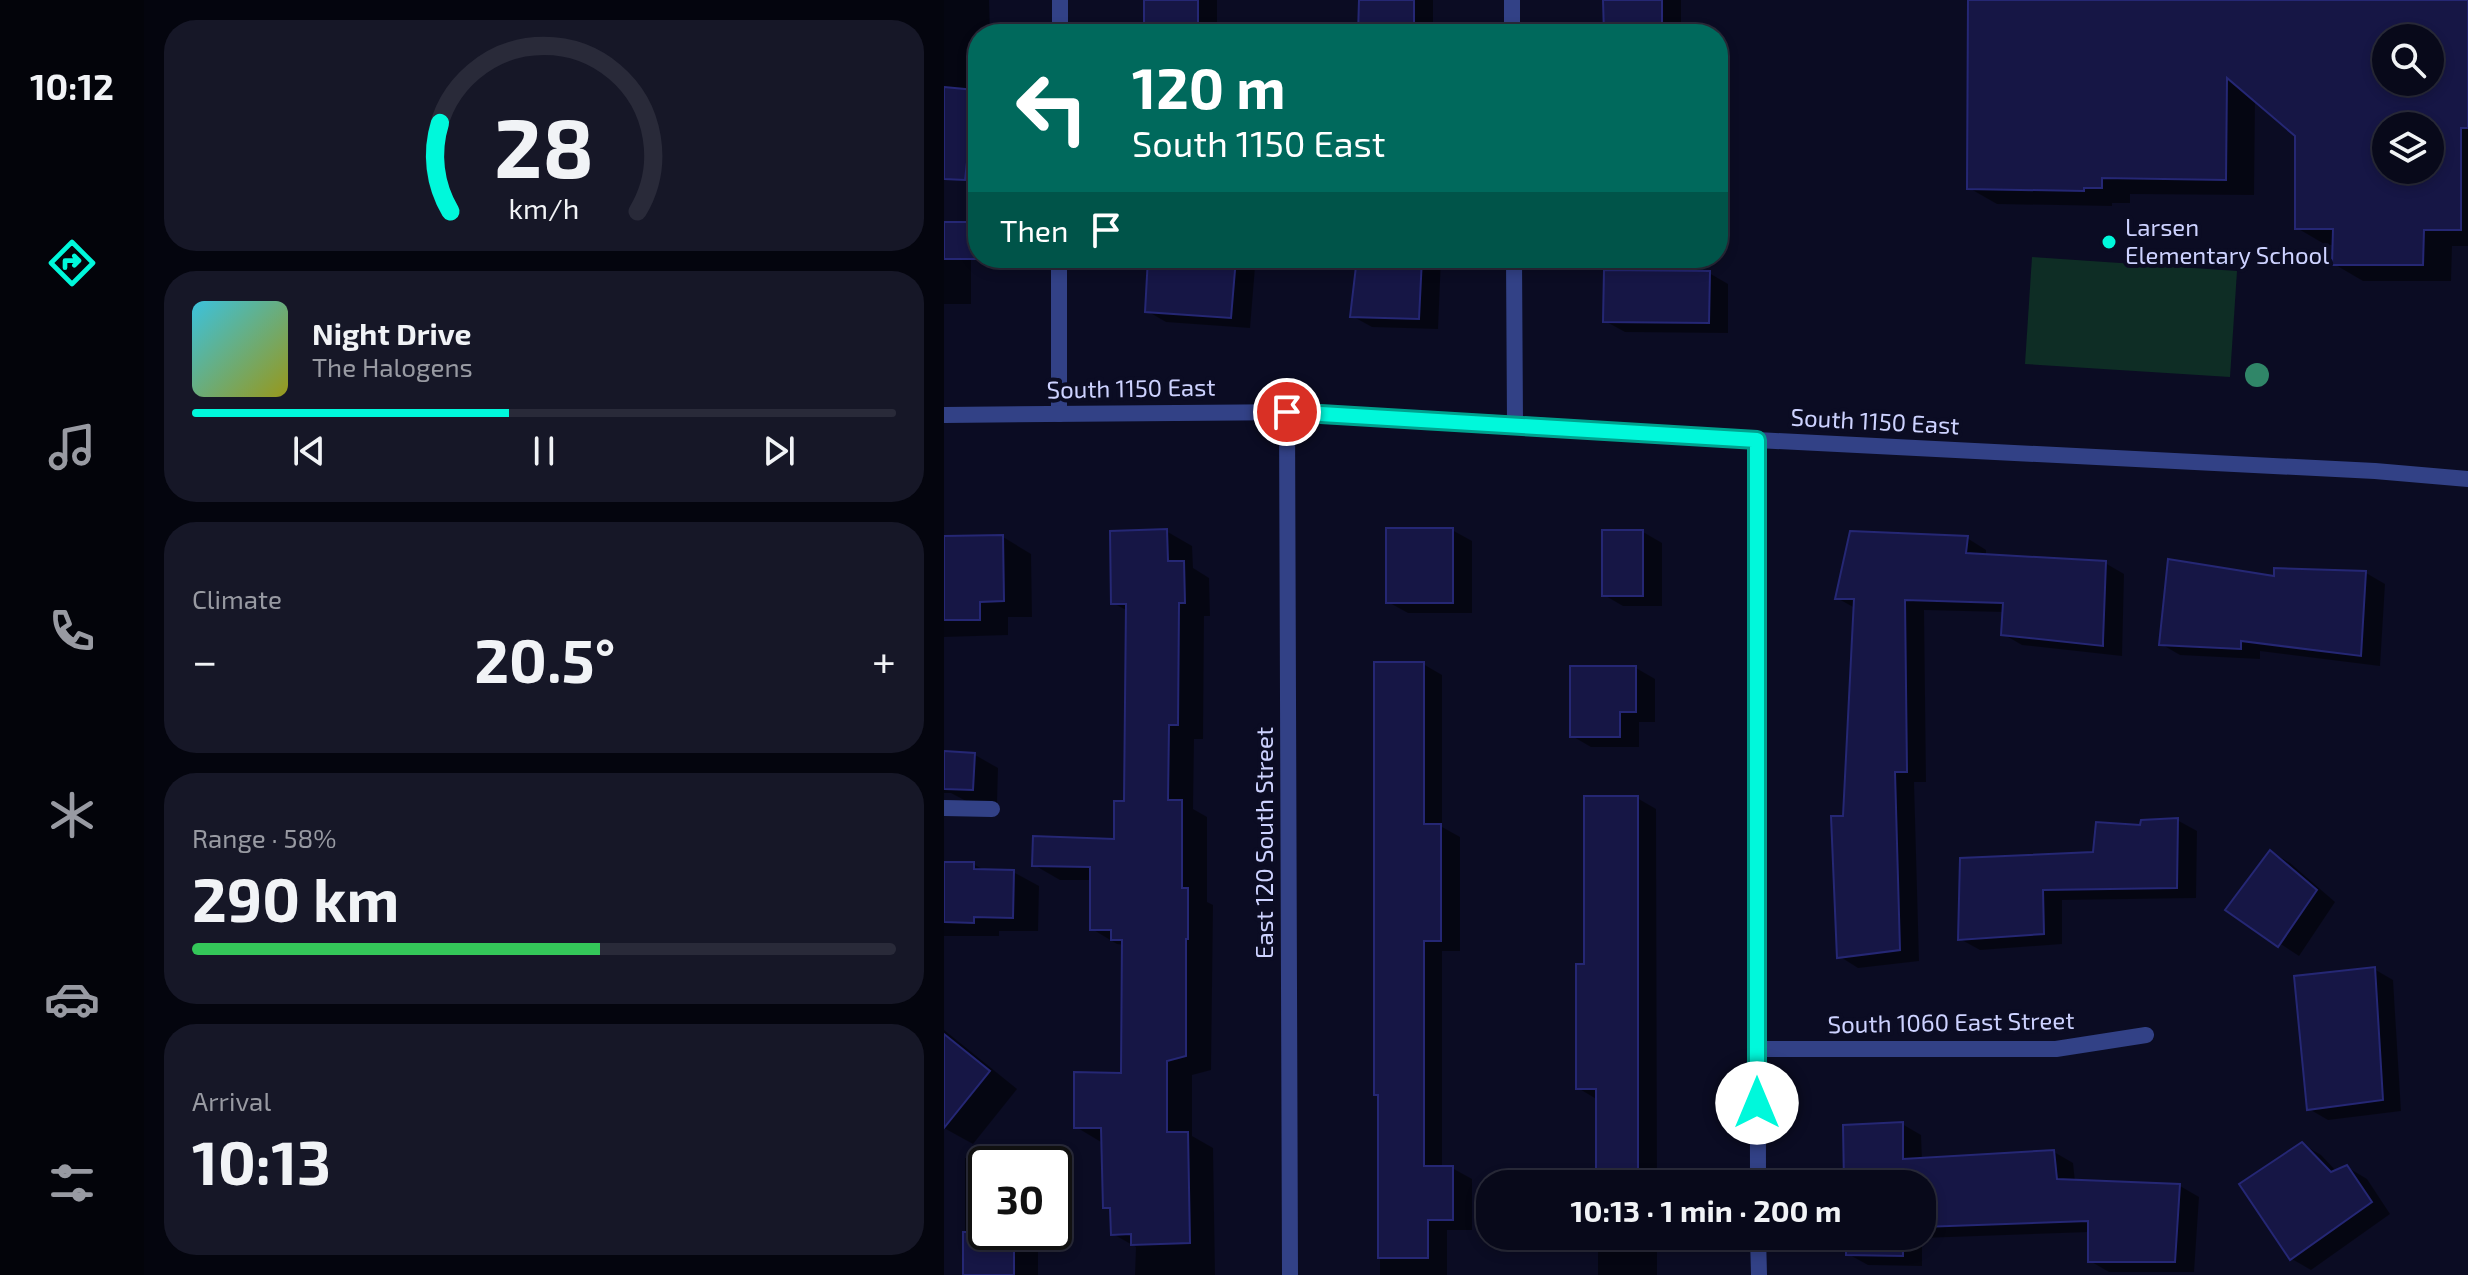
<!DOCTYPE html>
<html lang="en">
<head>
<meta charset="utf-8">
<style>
	body { margin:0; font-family:"Exo 2",sans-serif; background:#161727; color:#f1f3f6; height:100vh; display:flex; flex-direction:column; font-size:30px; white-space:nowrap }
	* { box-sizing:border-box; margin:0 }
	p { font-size:26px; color:#989aa2 }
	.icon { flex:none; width:44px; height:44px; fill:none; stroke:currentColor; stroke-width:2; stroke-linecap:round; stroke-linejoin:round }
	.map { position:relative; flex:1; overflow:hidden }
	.side { display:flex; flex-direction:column; gap:20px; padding:20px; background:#04050e; width:800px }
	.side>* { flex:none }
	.hud { position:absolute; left:24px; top:24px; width:760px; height:244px; border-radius:32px; box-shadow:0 4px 12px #0003,0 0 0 2px #292a39; background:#00695c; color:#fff; overflow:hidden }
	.fabs { position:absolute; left:1428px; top:24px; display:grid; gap:16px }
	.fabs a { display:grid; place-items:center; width:72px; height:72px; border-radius:50%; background:#08091a; box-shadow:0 4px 12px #0003,0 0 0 2px #292a39; font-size:40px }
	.speed { position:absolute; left:24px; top:1146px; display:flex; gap:16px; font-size:40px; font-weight:700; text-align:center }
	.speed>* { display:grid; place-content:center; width:104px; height:104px; border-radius:50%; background:#08091a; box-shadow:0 4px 12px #0003,0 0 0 2px #292a39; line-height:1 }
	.speed .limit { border:4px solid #111; border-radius:12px; background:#fff; color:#111 }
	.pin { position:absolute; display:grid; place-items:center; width:68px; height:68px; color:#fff; margin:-34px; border:4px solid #fff; border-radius:50%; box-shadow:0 2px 8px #0007 }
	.me { position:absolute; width:88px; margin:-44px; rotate:0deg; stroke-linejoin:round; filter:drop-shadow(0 0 6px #0008) }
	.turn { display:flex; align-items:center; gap:28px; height:168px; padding:0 32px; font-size:36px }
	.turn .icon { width:104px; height:104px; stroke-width:2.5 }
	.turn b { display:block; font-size:56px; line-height:68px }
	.then { display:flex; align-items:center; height:76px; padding:0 32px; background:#0003; gap:16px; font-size:30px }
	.big { font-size:60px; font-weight:700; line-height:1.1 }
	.side .card { flex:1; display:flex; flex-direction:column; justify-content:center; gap:12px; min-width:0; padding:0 28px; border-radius:32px; background:#161727 }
	.side .dial { align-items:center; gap:0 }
	.dial svg { height:208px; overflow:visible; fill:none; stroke:#292a39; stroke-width:7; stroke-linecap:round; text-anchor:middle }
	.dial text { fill:#f1f3f6; stroke:none }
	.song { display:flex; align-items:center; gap:24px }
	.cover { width:96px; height:96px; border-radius:12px; background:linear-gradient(135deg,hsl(190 70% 55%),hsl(60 70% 35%)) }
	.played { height:8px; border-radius:4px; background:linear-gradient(90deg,#00f8db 45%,#292a39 45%) }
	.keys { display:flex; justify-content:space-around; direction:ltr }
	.heat { display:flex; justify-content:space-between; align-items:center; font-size:44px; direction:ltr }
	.charge { height:12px; border-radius:6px; background:linear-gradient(90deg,#34c759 58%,#292a39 0) }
	.trip { position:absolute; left:532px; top:1170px; width:460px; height:80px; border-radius:32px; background:#08091a; box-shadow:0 4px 12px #0003,0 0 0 2px #292a39; font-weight:700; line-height:80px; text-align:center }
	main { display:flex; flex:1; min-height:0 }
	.dock { display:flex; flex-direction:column; width:144px; justify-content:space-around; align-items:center; background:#03040a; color:#989aa2 }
	.dock .icon { width:56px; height:56px }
	.dock .current { color:#00f8db }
	.dock b { font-size:36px; color:#f1f3f6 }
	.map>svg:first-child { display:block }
	.green { fill:#0e2d25 }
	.shadow { fill:#0007; fill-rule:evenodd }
	.building { fill:#161645; stroke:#252774; stroke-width:2; fill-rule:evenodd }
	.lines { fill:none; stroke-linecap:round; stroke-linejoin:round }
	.service { stroke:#324186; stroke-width:16 }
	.minor { stroke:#324186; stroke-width:16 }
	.tertiary { stroke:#324186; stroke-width:16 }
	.tree { fill:#308668 }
	.route-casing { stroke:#00a18e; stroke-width:20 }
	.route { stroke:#00f8db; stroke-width:14 }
	.poi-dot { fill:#00f8db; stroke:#0b0c23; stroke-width:3 }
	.labels { text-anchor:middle; stroke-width:8; stroke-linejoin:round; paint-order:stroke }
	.poi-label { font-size:24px; fill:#cdd2ff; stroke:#0b0c23; text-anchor:start }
	.street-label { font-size:24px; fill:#cdd2ff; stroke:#0b0c23 }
</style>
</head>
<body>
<main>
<nav class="dock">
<b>10:12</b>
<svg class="icon current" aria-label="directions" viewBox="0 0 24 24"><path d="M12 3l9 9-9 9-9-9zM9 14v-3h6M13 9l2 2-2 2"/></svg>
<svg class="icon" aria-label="music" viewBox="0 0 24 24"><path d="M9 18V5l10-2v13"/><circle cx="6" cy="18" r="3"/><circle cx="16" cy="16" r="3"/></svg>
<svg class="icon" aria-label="phone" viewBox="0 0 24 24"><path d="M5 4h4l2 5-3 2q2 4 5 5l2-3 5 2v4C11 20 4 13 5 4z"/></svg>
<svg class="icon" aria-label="climate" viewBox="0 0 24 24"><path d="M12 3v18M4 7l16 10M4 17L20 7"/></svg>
<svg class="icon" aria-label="car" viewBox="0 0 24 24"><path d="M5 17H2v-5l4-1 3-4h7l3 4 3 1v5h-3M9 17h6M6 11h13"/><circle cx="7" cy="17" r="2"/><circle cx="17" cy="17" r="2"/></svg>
<svg class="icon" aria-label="filters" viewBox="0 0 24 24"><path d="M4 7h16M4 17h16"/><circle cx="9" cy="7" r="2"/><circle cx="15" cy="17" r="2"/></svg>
</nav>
<section class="side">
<div class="card dial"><svg viewBox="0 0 100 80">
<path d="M14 69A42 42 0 1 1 86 69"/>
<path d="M14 69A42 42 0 0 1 10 35" stroke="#00f8db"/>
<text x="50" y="56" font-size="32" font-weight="700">28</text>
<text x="50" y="72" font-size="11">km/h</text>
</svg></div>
<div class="card">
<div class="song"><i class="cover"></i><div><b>Night Drive</b><p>The Halogens</p></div></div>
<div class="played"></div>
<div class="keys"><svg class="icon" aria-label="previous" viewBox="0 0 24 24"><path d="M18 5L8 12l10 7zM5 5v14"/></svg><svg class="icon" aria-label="pause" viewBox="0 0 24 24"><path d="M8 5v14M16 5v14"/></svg><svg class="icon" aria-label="next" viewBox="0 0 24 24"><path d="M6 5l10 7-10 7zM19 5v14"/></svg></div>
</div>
<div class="card"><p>Climate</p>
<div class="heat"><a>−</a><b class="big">20.5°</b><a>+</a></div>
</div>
<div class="card"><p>Range · 58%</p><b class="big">290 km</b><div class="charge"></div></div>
<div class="card"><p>Arrival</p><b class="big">10:13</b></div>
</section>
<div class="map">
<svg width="1524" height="1275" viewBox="0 0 1524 1275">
	<rect width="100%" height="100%" fill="#0b0c23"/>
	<!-- green -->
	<polygon class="green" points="1088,257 1293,271 1286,377 1081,364"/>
	<!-- shadow -->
	<g class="shadow">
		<polygon points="0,0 45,0 46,34 34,34 34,135 27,134 24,177 0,174"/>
		<polygon points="202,0 273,0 273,34 208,34 202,31"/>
		<polygon points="417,0 489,0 489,34 416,34"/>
		<polygon points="661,0 737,0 737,34 662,34"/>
		<path d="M1026,0H1524V246H1508L1507,281H1419L1390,264L1391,245H1382L1353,228V135L1311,99L1310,195L1186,194V203H1168V206L1053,204L1025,188ZM1442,38H1486V82H1442ZM1442,126H1486V170H1442Z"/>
		<polygon points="0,224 27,248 27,304 0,304"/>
		<polygon points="206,258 294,258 311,267 306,328 222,322 203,311"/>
		<polygon points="415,258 497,258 494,329 428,327 408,316"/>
		<polygon points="765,273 784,284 784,333 681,332 661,321"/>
		<polygon points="508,530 528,541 528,613 464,613 444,602"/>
		<polygon points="222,531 248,546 249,568 265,578 266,616 260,616 259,739 250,739 249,809 263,817 263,902 269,905 267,1070 248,1075 248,1136 269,1148 271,1275 191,1275 192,1247 169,1234 168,1211 161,1207 157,1142 132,1127 179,1075 180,945 173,944 148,929 148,880 116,880 90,865 172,841 182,803 184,611 169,603"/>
		<polygon points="699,532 718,543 718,606 679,606 660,595"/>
		<polygon points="0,536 59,537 87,554 88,617 64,617 64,635 0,637"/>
		<polygon points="1023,538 1042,550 1042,556 1161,563 1180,574 1178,656 1078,645 1059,634 1060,612 980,610 982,782 970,782 975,961 914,968 895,956 911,608 893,598"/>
		<polygon points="1422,573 1441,584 1436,666 1316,651 1316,659 1236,655 1217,644 1332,578"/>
		<polygon points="479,664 498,675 498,827 516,837 516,951 498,951 498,1168 508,1168 528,1179 528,1230 503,1230 503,1275 436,1275 436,1096"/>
		<polygon points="692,668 711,679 711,722 695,722 695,747 647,747 628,736"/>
		<polygon points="0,753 31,755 54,768 53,803 22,801 7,793 0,793"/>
		<polygon points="693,798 712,809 713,1184 654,1184 654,1100 634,1088 642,966"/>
		<polygon points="1233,820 1253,831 1252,898 1118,900 1118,944 1036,950 1016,939 1150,854 1198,827"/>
		<polygon points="1327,852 1346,863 1391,902 1355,956 1284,909"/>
		<polygon points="0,864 29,864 42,871 69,872 95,886 94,931 55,931 55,936 0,936"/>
		<polygon points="1430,969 1449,980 1457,1111 1384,1120 1365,1109"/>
		<polygon points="0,1030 73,1089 29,1144 0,1128"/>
		<polygon points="958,1124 977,1135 978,1160 1110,1152 1129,1163 1131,1182 1236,1186 1255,1197 1250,1272 1165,1272 1146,1261 1146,1232 978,1238 978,1266 924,1265 904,1254 904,1236 978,1236 978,1184 902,1184"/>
		<polygon points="1358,1144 1377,1155 1393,1172 1403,1167 1423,1179 1446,1214 1367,1270 1348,1259 1297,1185"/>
		<polygon points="21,1158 70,1158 80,1164 42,1164 42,1232 94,1232 94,1275 21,1275"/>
		<rect x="654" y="1236" width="59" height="39"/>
	</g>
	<!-- building -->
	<g class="building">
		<polygon points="200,0 254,0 254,31 200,32"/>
		<polygon points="415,0 470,0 470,34 414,34"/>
		<polygon points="659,0 718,0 718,34 660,34"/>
		<path d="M1024,0H1524V128H1517V230H1480L1479,265H1388L1389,229H1351V136L1283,78L1282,180L1158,178V188H1140V191L1023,189ZM1442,38H1486V82H1442ZM1442,126H1486V170H1442Z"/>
		<polygon points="0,87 31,90 21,180 0,179"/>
		<polygon points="0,222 31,222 32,259 0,259"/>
		<polygon points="204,258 292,258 287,318 201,312"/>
		<polygon points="413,258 478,258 475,319 406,317"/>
		<polygon points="660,270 766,271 765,323 659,322"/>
		<rect x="442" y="528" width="67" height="75"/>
		<polygon points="223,529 224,561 240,561 241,603 235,603 234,725 225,725 224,800 238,800 238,888 244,888 244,939 242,939 242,1056 223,1061 223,1132 244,1132 246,1243 187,1245 187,1234 167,1235 166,1208 159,1208 157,1128 130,1128 130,1072 177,1073 178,940 167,940 167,930 146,930 146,867 88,866 89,836 170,839 170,801 180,801 182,604 167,604 166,531"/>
		<rect x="658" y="530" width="41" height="66"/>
		<polygon points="906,531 1024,536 1022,553 1162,561 1159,641 1159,646 1057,635 1059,603 961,600 963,772 951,772 956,950 893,958 887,816 899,816 910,599 891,599"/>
		<polygon points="59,535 60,601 36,602 36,620 0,620 0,536"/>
		<polygon points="1224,559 1330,576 1330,568 1422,571 1417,656 1297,641 1297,649 1215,645"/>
		<polygon points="430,662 480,662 480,824 497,824 497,941 480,941 480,1166 509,1166 509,1220 484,1220 484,1258 434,1258 434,1095 430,1095"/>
		<polygon points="626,666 692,666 692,712 676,712 676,737 626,737"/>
		<polygon points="0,751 31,753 29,790 0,789"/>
		<polygon points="640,796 694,796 694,1184 652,1184 652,1089 632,1089 632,964 640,964"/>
		<polygon points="1234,818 1233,888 1099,890 1100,934 1014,940 1016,858 1149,852 1152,822 1196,825 1197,820"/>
		<polygon points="1326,850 1373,890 1334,947 1281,910"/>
		<polygon points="0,862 30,862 30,869 70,870 69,918 30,917 30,923 0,922"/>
		<polygon points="1431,967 1439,1100 1363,1110 1350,976"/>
		<polygon points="0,1034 46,1071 0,1128"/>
		<polygon points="959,1122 959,1159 1110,1150 1113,1179 1236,1184 1231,1262 1144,1262 1144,1221 978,1227 978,1184 900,1184 899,1125"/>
		<polygon points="1358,1142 1387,1172 1403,1165 1428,1202 1346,1260 1295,1184"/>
		<rect x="19" y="1232" width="51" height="43"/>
		<polygon points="902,1236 959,1236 959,1256 902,1255"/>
	</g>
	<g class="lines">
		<!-- service -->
		<polyline class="service" points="0,808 48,809"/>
		<!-- minor -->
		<g class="minor">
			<polyline points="568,0 568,34"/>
			<polyline points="116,34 116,0"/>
			<polyline points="570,258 571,424"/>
			<polyline points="343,412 346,1275"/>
			<polyline points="115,414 115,258"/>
			<polyline points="813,440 814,1184"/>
			<polyline points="813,1049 1112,1049 1202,1035"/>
			<polyline points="814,1236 815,1275"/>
		</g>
		<!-- tertiary -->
		<polyline class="tertiary" points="0,415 343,412 571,424 813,440 1431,471 1524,479"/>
	</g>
	<!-- trees -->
	<circle class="tree" cx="1313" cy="375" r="12"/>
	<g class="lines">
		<defs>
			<polyline id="route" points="343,412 813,440 813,1103"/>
		</defs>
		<!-- route casing -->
		<use href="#route" class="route-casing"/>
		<!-- route -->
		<use href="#route" class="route"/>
	</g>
	<!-- markers -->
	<circle class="poi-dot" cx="1165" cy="242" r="8"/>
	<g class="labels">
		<!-- poi labels -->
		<g class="poi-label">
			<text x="1181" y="236">Larsen<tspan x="1181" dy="28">Elementary School</tspan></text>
		</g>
		<!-- street labels -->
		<g class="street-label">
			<text transform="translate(187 389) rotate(-1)" y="8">South 1150 East</text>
			<text transform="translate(931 422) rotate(3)" y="8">South 1150 East</text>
			<text transform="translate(321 843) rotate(-90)" y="8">East 120 South Street</text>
			<text transform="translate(1007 1023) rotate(-1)" y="8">South 1060 East Street</text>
		</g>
	</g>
</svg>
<div class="fabs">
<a><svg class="icon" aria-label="search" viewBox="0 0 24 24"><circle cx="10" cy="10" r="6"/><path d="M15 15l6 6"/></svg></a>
<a><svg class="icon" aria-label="layers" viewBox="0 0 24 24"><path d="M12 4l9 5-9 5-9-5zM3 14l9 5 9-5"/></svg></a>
</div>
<div class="speed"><div class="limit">30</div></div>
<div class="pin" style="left:343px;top:412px;background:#d93025"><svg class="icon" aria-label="arrive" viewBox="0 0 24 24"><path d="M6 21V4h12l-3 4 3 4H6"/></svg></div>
<svg class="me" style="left:813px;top:1103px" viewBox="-20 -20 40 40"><circle r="19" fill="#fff"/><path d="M0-13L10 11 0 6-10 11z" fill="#00f8db"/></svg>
<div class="trip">10:13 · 1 min · 200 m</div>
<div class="hud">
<div class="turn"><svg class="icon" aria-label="left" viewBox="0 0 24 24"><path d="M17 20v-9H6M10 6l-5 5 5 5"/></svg><div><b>120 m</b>South 1150 East</div></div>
<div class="then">Then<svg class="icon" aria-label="arrive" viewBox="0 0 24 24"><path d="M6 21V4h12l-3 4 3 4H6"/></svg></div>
</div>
</div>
</main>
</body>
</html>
